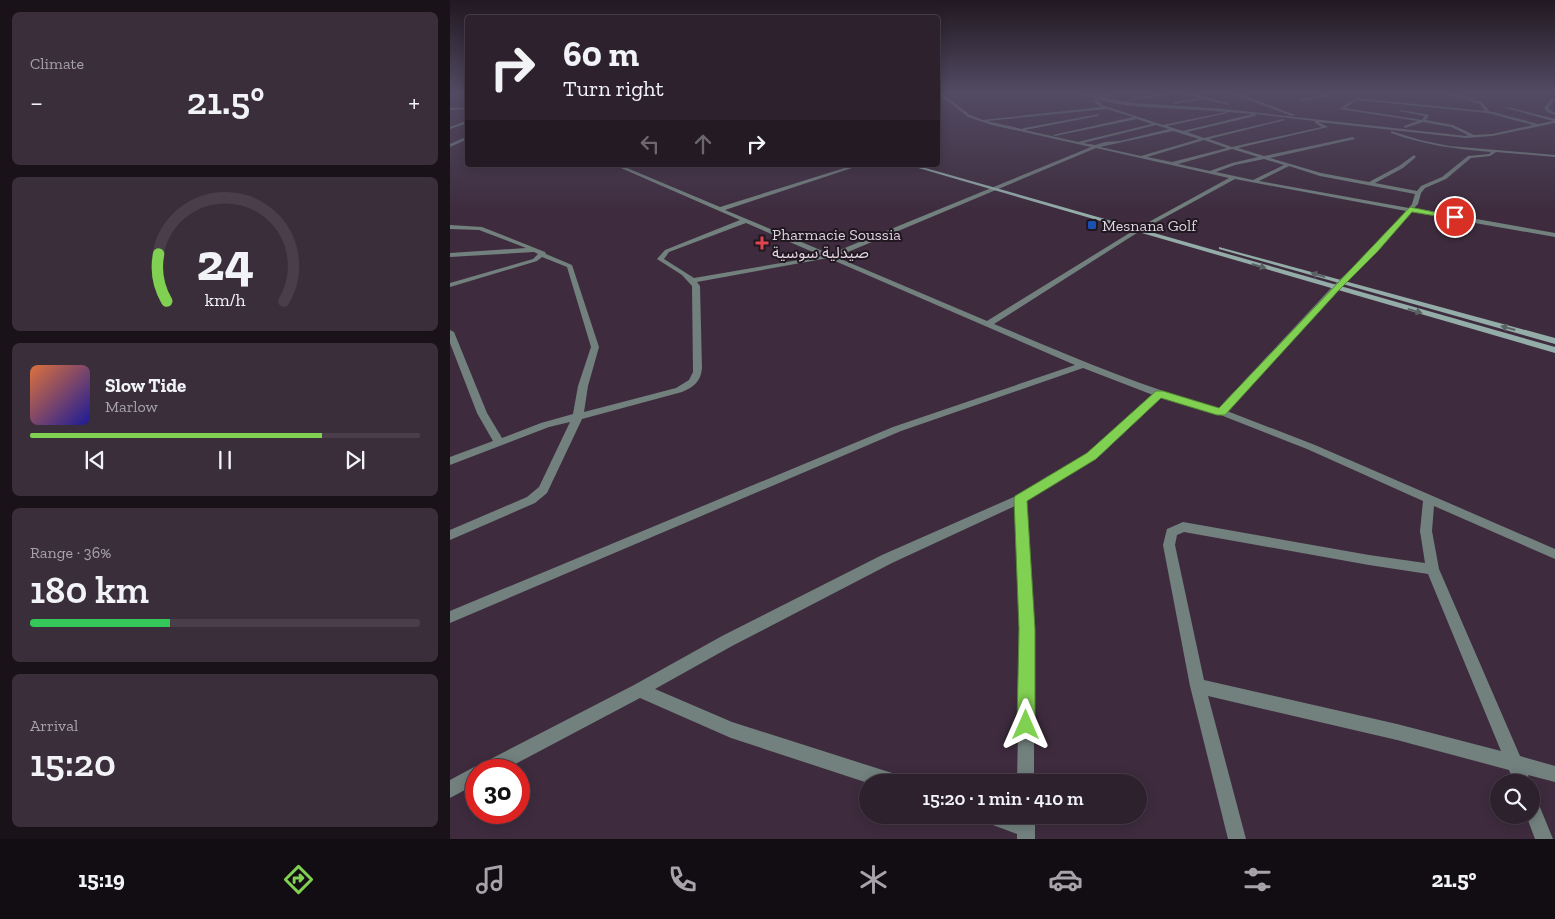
<!DOCTYPE html>
<html lang="en">
<head>
<meta charset="utf-8">
<style>
	body { margin:0; font-family:"Zilla Slab","Noto Sans Arabic",serif; background:#3a2e3a; color:#f1f3f6; height:100vh; display:flex; flex-direction:column; font-size:19px; white-space:nowrap }
	* { box-sizing:border-box; margin:0 }
	p { font-size:16px; color:#a7a3aa }
	.icon { flex:none; width:28px; height:28px; fill:none; stroke:currentColor; stroke-width:2; stroke-linecap:round; stroke-linejoin:round }
	.map { position:relative; flex:1; overflow:hidden }
	.side { display:flex; flex-direction:column; gap:12px; padding:12px; background:#191219; width:450px }
	.side>* { flex:none }
	.top-card { position:absolute; left:15px; top:15px; width:475px; height:152px; border-radius:5px; box-shadow:0 2px 12px #0003,0 0 0 1px #493e4a; background:#2e212e; color:#f1f3f6; overflow:hidden }
	.tools { position:absolute; left:1040px; top:774px; display:grid; gap:10px }
	.tools a { display:grid; place-items:center; width:50px; height:50px; border-radius:50%; background:#2e212e; box-shadow:0 2px 12px #0003,0 0 0 1px #493e4a; font-size:25px }
	.speed { position:absolute; left:15px; top:759px; display:flex; gap:10px; font-size:25px; font-weight:700; text-align:center }
	.speed>* { display:grid; place-content:center; width:65px; height:65px; border-radius:50%; background:#2e212e; box-shadow:0 2px 12px #0003,0 0 0 1px #493e4a; line-height:1 }
	.speed .limit { border:8px solid #d22; background:#fff; color:#111 }
	.pin { position:absolute; display:grid; place-items:center; width:42px; height:42px; color:#fff; margin:-21px; border:2px solid #fff; border-radius:50%; box-shadow:0 1px 5px #0007 }
	.me { position:absolute; width:55px; margin:-28px; rotate:0deg; stroke-linejoin:round; filter:drop-shadow(0 0 4px #0008) }
	.turn { display:flex; align-items:center; gap:18px; height:105px; padding:0 15px; font-size:22px }
	.turn .icon { width:65px; height:65px; stroke-width:2.5 }
	.turn b { display:block; font-size:35px; line-height:42px }
	.lanes { display:flex; align-items:center; height:48px; padding:0 15px; background:#0003; justify-content:center; gap:25px; direction:ltr }
	.lanes .off { opacity:.35 }
	.big { font-size:38px; font-weight:600; line-height:1.1 }
	.side .tile { flex:1; display:flex; flex-direction:column; justify-content:center; gap:8px; min-width:0; padding:0 18px; border-radius:8px; background:#3a2e3a }
	.side .dial { align-items:center; gap:0 }
	.dial svg { height:130px; overflow:visible; fill:none; stroke:#493e4a; stroke-width:7; stroke-linecap:round; text-anchor:middle }
	.dial text { fill:#f1f3f6; stroke:none }
	.song { display:flex; align-items:center; gap:15px }
	.cover { width:60px; height:60px; border-radius:8px; background:linear-gradient(135deg,hsl(20 70% 55%),hsl(240 70% 35%)) }
	.played { height:5px; border-radius:2px; background:linear-gradient(90deg,#80d051 75%,#493e4a 75%) }
	.keys { display:flex; justify-content:space-around; direction:ltr }
	.heat { display:flex; justify-content:space-between; align-items:center; font-size:28px; direction:ltr }
	.charge { height:8px; border-radius:4px; background:linear-gradient(90deg,#34c759 36%,#493e4a 0) }
	.trip { position:absolute; left:409px; top:774px; width:288px; height:50px; border-radius:25px; background:#2e212e; box-shadow:0 2px 12px #0003,0 0 0 1px #493e4a; font-weight:600; line-height:50px; text-align:center }
	.tabs { display:flex; height:80px; justify-content:space-around; align-items:center; background:#120d12; color:#a7a3aa }
	.tabs .icon { width:35px; height:35px }
	.tabs .selected { color:#80d051 }
	.tabs b { font-size:22px; color:#f1f3f6 }
	main { display:flex; flex:1; min-height:0 }
	.map>svg:first-child { display:block }
	.lines { fill:none; stroke-linecap:round; stroke-linejoin:round }
	.street { fill:#72817e; fill-rule:evenodd }
	.secondary { fill:#94ada9; fill-rule:evenodd }
	.oneway { fill:#5a6264 }
	.route { fill:#80d051; stroke:#538735 }
	.transit-dot { fill:#1a4fb4; stroke:#201720; stroke-width:2 }
	.health-dot { fill:#e0444e; stroke:#201720; stroke-width:2 }
	.labels { text-anchor:middle; stroke-width:4; stroke-linejoin:round; paint-order:stroke }
	.far-poi-label { font-size:16px; fill:#dfd3de; stroke:#201720; text-anchor:start }
</style>
</head>
<body>
<main>
<section class="side">
<div class="tile"><p>Climate</p>
<div class="heat"><a>−</a><b class="big">21.5°</b><a>+</a></div>
</div>
<div class="tile dial"><svg viewBox="0 0 100 80">
<path d="M14 69A42 42 0 1 1 86 69"/>
<path d="M14 69A42 42 0 0 1 9 40" stroke="#80d051"/>
<text x="50" y="56" font-size="32" font-weight="700">24</text>
<text x="50" y="72" font-size="11">km/h</text>
</svg></div>
<div class="tile">
<div class="song"><i class="cover"></i><div><b>Slow Tide</b><p>Marlow</p></div></div>
<div class="played"></div>
<div class="keys"><svg class="icon" aria-label="previous" viewBox="0 0 24 24"><path d="M18 5L8 12l10 7zM5 5v14"/></svg><svg class="icon" aria-label="pause" viewBox="0 0 24 24"><path d="M8 5v14M16 5v14"/></svg><svg class="icon" aria-label="next" viewBox="0 0 24 24"><path d="M6 5l10 7-10 7zM19 5v14"/></svg></div>
</div>
<div class="tile"><p>Range · 36%</p><b class="big">180 km</b><div class="charge"></div></div>
<div class="tile"><p>Arrival</p><b class="big">15:20</b></div>
</section>
<div class="map">
<svg width="1105" height="839" viewBox="0 0 1105 839">
	<rect width="100%" height="100%" fill="#3e2c3e"/>
	<g class="lines">
		<!-- street -->
		<g class="street">
			<path d="M488,93H491L520,115L533,120L651,107L643,101L647,99L652,105L713,125L776,112L778,113L717,126L733,131L803,114C779,112 756,110 733,109C700,107 661,107 630,93L649,97L650,95L673,93L650,97L684,103L774,109L1016,136L1018,135L1001,127L973,122L955,128L954,126L968,121L889,109L906,98L1035,111L1030,104L994,93H1000L1032,102L1039,111L1088,124L1103,121L1056,108L1058,107L1105,119V123L1042,136L1016,138L868,122L878,127L788,148L814,156L903,137L905,139L820,158L871,173L919,182L949,166L964,155L966,157L953,168L925,183L967,191L971,186L992,177L1018,156L1039,154L1041,152C1005,149 975,145 941,133V131L970,140L999,146L1105,155V157L1046,152L1040,156L1021,158L996,179L975,188L971,193L968,204L964,208L1105,233V237L962,212L927,251L889,290L777,411L865,445L1105,549V559L984,506L982,531L989,569L1070,756L1105,766V782L1078,775L1080,782H1064L1059,770L947,740L758,696L796,839H778L740,686L713,545L717,529L733,522L919,555L975,563L970,531L973,501L857,449L768,414L711,398L646,459L576,501L584,629V782H567L570,629L565,506L442,563L282,646L205,689L282,722L442,773L448,776L450,782L418,783L281,738L190,698L54,770H26V784L0,798V780L26,766L29,768L31,764L184,685L272,636L432,555L566,496L638,453L703,395L633,368L451,431L0,623V611L443,427L625,365L378,258L247,282L250,286L252,368C251,381 244,387 232,392L132,419L97,493L85,503L0,540V530L77,497L89,487L120,422L99,427L0,465V457L43,441L27,413L0,343V330L4,332L37,413L52,438L91,423L123,414L128,386L141,347L117,267L92,257L87,261L0,287V283L83,259L88,254L84,252L0,257V253L76,248L29,230L0,229V225L32,227L95,252L96,254L122,265L149,347L138,386L134,412L226,388L239,380L243,372L242,286L232,275L207,259L215,250L290,220L164,165H170L270,207L404,165H411L275,210L380,254L641,147L542,125L518,117ZM907,100L1038,113L1083,125L1042,134L1024,135L1003,125L976,120L979,115L951,110L949,111L975,116L972,120L895,108ZM657,109L683,117L603,135L605,136L687,119L702,124L628,142L575,130L648,116L649,114L574,128L572,129L537,121ZM806,114L865,121V123L872,127L782,147L759,139L835,120L833,119L754,138L737,132L805,116ZM706,125L719,129L670,141L655,142L645,145L633,143ZM723,131L749,139L691,156L650,147ZM754,140L777,148L722,162L697,157ZM646,148L779,178L686,229L537,321L386,257ZM782,149L808,157L782,163L760,171L728,164ZM814,159L834,165L803,180L766,172L785,165ZM839,166L870,176L965,194L962,204L959,208L809,181ZM785,179L956,211L923,249L883,286L769,408C691,387 618,355 544,324L690,231ZM296,223L372,256L244,278L214,259L219,252ZM734,532L919,565L978,574L1051,751L947,724L754,680L725,545L727,535Z"/>
			<polygon points="717,93 727,93 679,101 677,100"/>
			<polygon points="734,93 740,93 780,104 778,105 754,99 724,104 725,102 749,98"/>
			<polygon points="781,93 787,93 845,115 842,116"/>
			<polygon points="867,93 873,93 879,96 851,101 849,100 871,96 867,95"/>
			<polygon points="1102,98 1105,99 1098,108 1105,113 1105,115 1097,112 1094,108"/>
			<polygon points="18,107 18,109 0,110 0,108"/>
			<polygon points="18,120 18,123 0,129 0,127"/>
			<polygon points="18,136 18,139 0,147 0,144"/>
			<polygon points="1081,797 1087,800 1103,839 1085,839 1076,815 1081,815"/>
			<polygon points="529,815 585,815 585,839 567,839 567,834 532,821"/>
		</g>
		<!-- secondary -->
		<g class="secondary">
			<polygon points="458,165 465,165 1105,347 1105,353"/>
			<polygon points="769,247 1105,338 1105,344 769,249"/>
		</g>
	</g>
	<!-- one-way arrows -->
	<defs><path id="oneway-solid" d="M-6-.8H1V-3.2L6.5 0L1 3.2V.8H-6Z" transform="scale(1.25)"/></defs>
	<g class="oneway">
		<use href="#oneway-solid" transform="translate(809 266) rotate(16)"/>
		<use href="#oneway-solid" transform="translate(868 275) rotate(-164)"/>
		<use href="#oneway-solid" transform="translate(965 311) rotate(16)"/>
		<use href="#oneway-solid" transform="translate(1058 328) rotate(-164)"/>
	</g>
	<!-- sky -->
	<linearGradient id="sky" x2="0" y2="1"><stop stop-color="#221822"/><stop offset="0.44" stop-color="#524b63"/><stop offset="1" stop-color="#524b63" stop-opacity="0"/></linearGradient>
	<rect width="1105" height="211" fill="url(#sky)"/>
	<!-- route -->
	<polygon class="route" points="960,207 1008,217 1005,219 962,212 928,251 889,290 775,415 767,415 711,398 646,459 577,501 585,629 585,725 583,731 576,734 570,731 567,725 569,629 564,499 565,496 637,453 706,391 713,391 769,408"/>
	<!-- markers -->
	<rect class="transit-dot" x="637" y="220" width="10" height="10" rx="2.5"/>
	<path class="health-dot" d="M309.5 235.5h5v5h5v5h-5v5h-5v-5h-5v-5h5z"/>
	<g class="labels">
		<!-- far-poi labels -->
		<g class="far-poi-label">
			<text x="652" y="231">Mesnana Golf</text>
			<text x="322" y="240">Pharmacie Soussia<tspan x="322" dy="18">صيدلية سوسية</tspan></text>
		</g>
	</g>
</svg>
<div class="tools">
<a><svg class="icon" aria-label="search" viewBox="0 0 24 24"><circle cx="10" cy="10" r="6"/><path d="M15 15l6 6"/></svg></a>
</div>
<div class="speed"><div class="limit">30</div></div>
<div class="pin" style="left:1005px;top:217px;background:#d93025"><svg class="icon" aria-label="arrive" viewBox="0 0 24 24"><path d="M6 21V4h12l-3 4 3 4H6"/></svg></div>
<svg class="me" style="left:576px;top:725px" viewBox="-20 -20 40 40"><path d="M0-17L14 15 0 8-14 15z" fill="#80d051" stroke="#fff" stroke-width="4"/></svg>
<div class="trip">15:20 · 1 min · 410 m</div>
<div class="top-card">
<div class="turn"><svg class="icon" aria-label="right" viewBox="0 0 24 24"><path d="M7 20v-9h11M14 6l5 5-5 5"/></svg><div><b>60 m</b>Turn right</div></div>
<div class="lanes"><svg class="icon off" aria-label="left" viewBox="0 0 24 24"><path d="M17 20v-9H6M10 6l-5 5 5 5"/></svg><svg class="icon off" aria-label="ahead" viewBox="0 0 24 24"><path d="M12 20V5M6 11l6-6 6 6"/></svg><svg class="icon" aria-label="right" viewBox="0 0 24 24"><path d="M7 20v-9h11M14 6l5 5-5 5"/></svg></div>
</div>
</div>
</main>
<nav class="tabs">
<b>15:19</b>
<svg class="icon selected" aria-label="directions" viewBox="0 0 24 24"><path d="M12 3l9 9-9 9-9-9zM9 14v-3h6M13 9l2 2-2 2"/></svg>
<svg class="icon" aria-label="music" viewBox="0 0 24 24"><path d="M9 18V5l10-2v13"/><circle cx="6" cy="18" r="3"/><circle cx="16" cy="16" r="3"/></svg>
<svg class="icon" aria-label="phone" viewBox="0 0 24 24"><path d="M5 4h4l2 5-3 2q2 4 5 5l2-3 5 2v4C11 20 4 13 5 4z"/></svg>
<svg class="icon" aria-label="climate" viewBox="0 0 24 24"><path d="M12 3v18M4 7l16 10M4 17L20 7"/></svg>
<svg class="icon" aria-label="car" viewBox="0 0 24 24"><path d="M5 17H2v-5l4-1 3-4h7l3 4 3 1v5h-3M9 17h6M6 11h13"/><circle cx="7" cy="17" r="2"/><circle cx="17" cy="17" r="2"/></svg>
<svg class="icon" aria-label="filters" viewBox="0 0 24 24"><path d="M4 7h16M4 17h16"/><circle cx="9" cy="7" r="2"/><circle cx="15" cy="17" r="2"/></svg>
<b>21.5°</b>
</nav>
</body>
</html>
